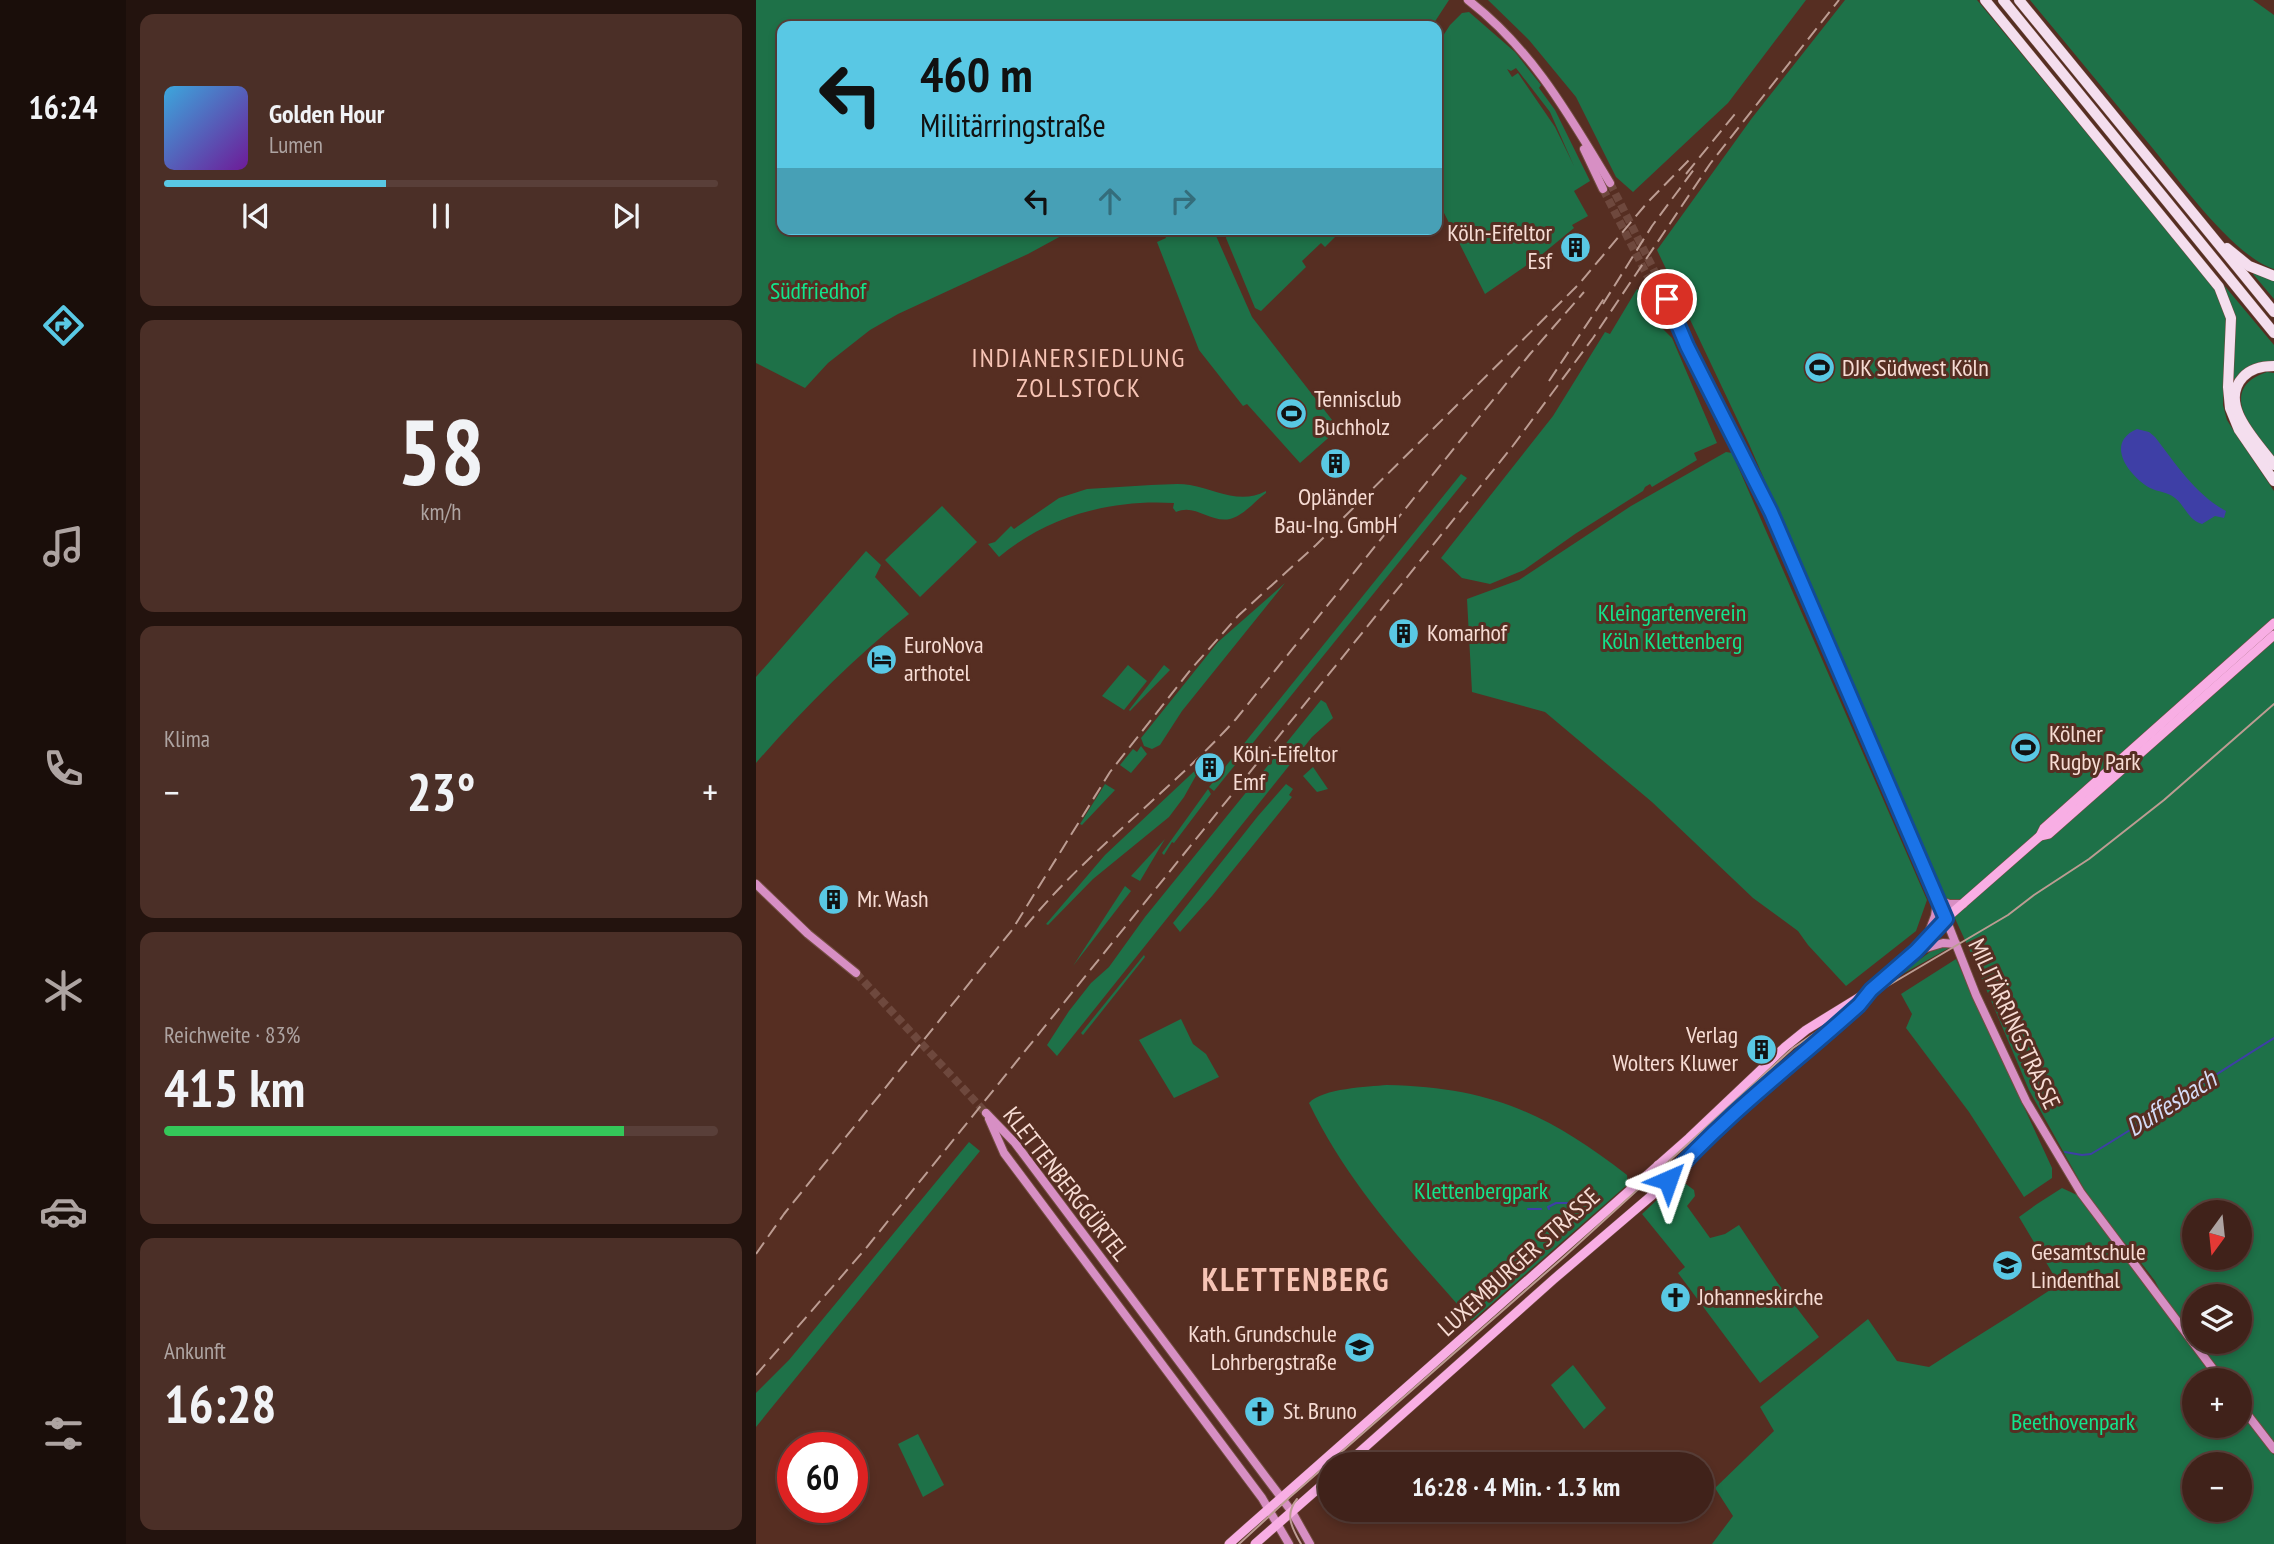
<!DOCTYPE html>
<html lang="de">
<head>
<meta charset="utf-8">
<style>
	body { margin:0; font-family:"PT Sans Narrow",sans-serif; background:#4b2f27; color:#f1f3f6; height:100vh; display:flex; flex-direction:column; font-size:26px; white-space:nowrap }
	* { box-sizing:border-box; margin:0 }
	p { font-size:23px; color:#aea4a2 }
	.icon { flex:none; width:38px; height:38px; fill:none; stroke:currentColor; stroke-width:2; stroke-linecap:round; stroke-linejoin:round }
	.map { position:relative; flex:1; overflow:hidden }
	.panel { display:flex; flex-direction:column; gap:14px; padding:14px; background:#23130e; width:630px }
	.panel>* { flex:none }
	.banner { position:absolute; left:21px; top:21px; width:665px; height:214px; border-radius:14px; box-shadow:0 4px 10px #0003,0 0 0 2px #593f39; background:#59c8e4; color:#111; overflow:hidden }
	.needle { width:46px; rotate:195deg }
	.fabs { position:absolute; left:1426px; top:1200px; display:grid; gap:14px }
	.fabs a { display:grid; place-items:center; width:70px; height:70px; border-radius:50%; background:#40221a; box-shadow:0 4px 10px #0003,0 0 0 2px #593f39; font-size:35px }
	.speed { position:absolute; left:21px; top:1432px; display:flex; gap:14px; font-size:35px; font-weight:700; text-align:center }
	.speed>* { display:grid; place-content:center; width:91px; height:91px; border-radius:50%; background:#40221a; box-shadow:0 4px 10px #0003,0 0 0 2px #593f39; line-height:1 }
	.speed .limit { border:10px solid #d22; background:#fff; color:#111 }
	.pin { position:absolute; display:grid; place-items:center; width:60px; height:60px; color:#fff; margin:-30px; border:4px solid #fff; border-radius:50%; box-shadow:0 2px 7px #0007 }
	.me { position:absolute; width:77px; margin:-38px; rotate:43deg; stroke-linejoin:round; filter:drop-shadow(0 0 5px #0008) }
	.turn { display:flex; align-items:center; gap:24px; height:147px; padding:0 28px; font-size:32px }
	.turn .icon { width:91px; height:91px; stroke-width:2.5 }
	.turn b { display:block; font-size:49px; line-height:60px }
	.lanes { display:flex; align-items:center; height:66px; padding:0 28px; background:#0003; justify-content:center; gap:35px; direction:ltr }
	.lanes .off { opacity:.35 }
	.big { font-size:52px; font-weight:700; line-height:1.1 }
	.panel .tile { flex:1; display:flex; flex-direction:column; justify-content:center; gap:10px; min-width:0; padding:0 24px; border-radius:14px; background:#4b2f27 }
	.panel .dial { align-items:center; gap:0 }
	.dial b { font-size:91px; line-height:1 }
	.song { display:flex; align-items:center; gap:21px }
	.cover { width:84px; height:84px; border-radius:10px; background:linear-gradient(135deg,hsl(200 70% 55%),hsl(280 70% 35%)) }
	.played { height:7px; border-radius:4px; background:linear-gradient(90deg,#59c8e4 40%,#593f39 40%) }
	.keys { display:flex; justify-content:space-around; direction:ltr }
	.heat { display:flex; justify-content:space-between; align-items:center; font-size:38px; direction:ltr }
	.charge { height:10px; border-radius:5px; background:linear-gradient(90deg,#34c759 83%,#593f39 0) }
	.trip { position:absolute; left:562px; top:1452px; width:396px; height:70px; border-radius:35px; background:#40221a; box-shadow:0 4px 10px #0003,0 0 0 2px #593f39; font-weight:700; line-height:70px; text-align:center }
	main { display:flex; flex:1; min-height:0 }
	.tabs { display:flex; flex-direction:column; width:126px; justify-content:space-around; align-items:center; background:#1a0e0a; color:#aea4a2 }
	.tabs .icon { width:49px; height:49px }
	.tabs .current { color:#59c8e4 }
	.tabs b { font-size:32px; color:#f1f3f6 }
	.map>svg:first-child { display:block }
	.green { fill:#1e7148; fill-rule:evenodd }
	.water { fill:#3e3fa6 }
	.lines { fill:none; stroke-linecap:round; stroke-linejoin:round }
	.stream { stroke:#3e3fa6; stroke-width:2 }
	.secondary-tunnel { stroke:#6e483d; stroke-width:8; stroke-dasharray:8 4; stroke-linecap:butt }
	.secondary-casing { stroke:#734d42; stroke-width:10 }
	.primary-casing { stroke:#734d42; stroke-width:10 }
	.motorway-casing { stroke:#734d42; stroke-width:11 }
	.secondary { stroke:#d78fc4; stroke-width:8 }
	.primary { stroke:#f8aee4; stroke-width:9 }
	.motorway { stroke:#f4deee; stroke-width:10 }
	.tram { stroke:#bc9c92; stroke-width:2 }
	.rail { stroke:#bc9c92; stroke-width:2; stroke-dasharray:14 7; stroke-linecap:butt }
	.route-casing { stroke:#114b97; stroke-width:18 }
	.route { stroke:#1a73e8; stroke-width:12 }
	.labels { text-anchor:middle; stroke-width:6; stroke-linejoin:round; paint-order:stroke }
	.poi-label { font-size:24px; fill:#f7dcd4; stroke:#562e22; text-anchor:start }
	.park-label { font-size:24px; fill:#12e48c; stroke:#562e22 }
	.street-label { font-size:24px; fill:#f7dcd4; stroke:#562e22 }
	.neighbourhood-label { font-size:26px; letter-spacing:2px; fill:#f7c4b5; stroke:#562e22 }
	.water-label { font-size:26px; font-style:italic; fill:#d4daf5; stroke:#562e22 }
	.district-label { font-size:32px; font-weight:bold; letter-spacing:2px; fill:#f7c4b5; stroke:#562e22 }
</style>
</head>
<body>
<main>
<nav class="tabs">
<b>16:24</b>
<svg class="icon current" aria-label="directions" viewBox="0 0 24 24"><path d="M12 3l9 9-9 9-9-9zM9 14v-3h6M13 9l2 2-2 2"/></svg>
<svg class="icon" aria-label="music" viewBox="0 0 24 24"><path d="M9 18V5l10-2v13"/><circle cx="6" cy="18" r="3"/><circle cx="16" cy="16" r="3"/></svg>
<svg class="icon" aria-label="phone" viewBox="0 0 24 24"><path d="M5 4h4l2 5-3 2q2 4 5 5l2-3 5 2v4C11 20 4 13 5 4z"/></svg>
<svg class="icon" aria-label="climate" viewBox="0 0 24 24"><path d="M12 3v18M4 7l16 10M4 17L20 7"/></svg>
<svg class="icon" aria-label="car" viewBox="0 0 24 24"><path d="M5 17H2v-5l4-1 3-4h7l3 4 3 1v5h-3M9 17h6M6 11h13"/><circle cx="7" cy="17" r="2"/><circle cx="17" cy="17" r="2"/></svg>
<svg class="icon" aria-label="filters" viewBox="0 0 24 24"><path d="M4 7h16M4 17h16"/><circle cx="9" cy="7" r="2"/><circle cx="15" cy="17" r="2"/></svg>
</nav>
<section class="panel">
<div class="tile">
<div class="song"><i class="cover"></i><div><b>Golden Hour</b><p>Lumen</p></div></div>
<div class="played"></div>
<div class="keys"><svg class="icon" aria-label="previous" viewBox="0 0 24 24"><path d="M18 5L8 12l10 7zM5 5v14"/></svg><svg class="icon" aria-label="pause" viewBox="0 0 24 24"><path d="M8 5v14M16 5v14"/></svg><svg class="icon" aria-label="next" viewBox="0 0 24 24"><path d="M6 5l10 7-10 7zM19 5v14"/></svg></div>
</div>
<div class="tile dial"><b>58</b><p>km/h</p></div>
<div class="tile"><p>Klima</p>
<div class="heat"><a>−</a><b class="big">23°</b><a>+</a></div>
</div>
<div class="tile"><p>Reichweite · 83%</p><b class="big">415 km</b><div class="charge"></div></div>
<div class="tile"><p>Ankunft</p><b class="big">16:28</b></div>
</section>
<div class="map">
<svg width="1518" height="1544" viewBox="0 0 1518 1544">
	<rect width="100%" height="100%" fill="#562e22"/>
	<!-- green -->
	<g class="green">
		<polygon points="0,0 693,0 676,26 26,26 26,229 318,229 272,254 142,314 114,330 72,363 49,388 0,363"/>
		<polygon points="732,0 1050,0 972,103 877,192 860,177 820,97 773,40"/>
		<path d="M1089,0H1221L1461,291L1471,317L1467,405L1471,420L1479,433L1518,491V1444L1484,1399V1381H1470L1441,1342H1484V1297H1438V1339L1409,1301L1399,1281L1373,1247L1361,1236L1328,1189L1273,1090L1214,951L1190,899L1183,892L1186,891L993,444L901,250L996,118ZM1438,1213H1484V1258H1438Z"/>
		<path d="M1274,0H1497L1518,15V269C1478,257 1422,179 1394,145C1354,97 1314,48 1274,0Z"/>
		<path d="M713,12L759,52L785,85L783,88L799,110L834,181L818,191L832,216L816,225L818,228L784,256L729,294L685,207L681,191L684,156L681,155V45L694,25L706,13ZM760,68L794,112L818,166L799,127L762,73L756,77L751,69L755,71Z"/>
		<polygon points="406,229 457,229 496,317 580,425 579,432 544,463 491,404 487,406 443,350 401,242 410,238"/>
		<polygon points="471,229 587,229 569,247 565,243 546,261 550,267 505,311 499,308 470,238"/>
		<polygon points="1500,272 1518,279 1518,299 1497,274"/>
		<polygon points="1467,284 1518,345 1518,363 1480,380 1475,377 1477,357 1465,286"/>
		<polygon points="881,289 887,293 892,309 902,324 916,338 961,443 938,453 941,460 896,487 894,484 889,487 887,491 819,534 768,570 734,584 706,578 685,558 797,416 849,332 854,334"/>
		<path d="M1511,372L1518,373V459C1498,432 1459,389 1511,372Z"/>
		<polygon points="970,452 976,453 1171,900 1160,931 1090,986 1052,945 1042,931 997,898 896,802 789,712 716,692 711,599 763,580 875,506"/>
		<polygon points="705,474 711,478 458,791 453,787"/>
		<path d="M395,485C408,485 422,483 434,485C461,490 484,505 510,491V493C499,501 487,516 474,519C454,523 439,503 420,512L417,508L418,503C355,499 292,516 243,557L232,544L239,542L255,526L258,529L303,498L331,489Z"/>
		<polygon points="186,506 221,542 164,597 129,560"/>
		<path d="M110,551L125,565L119,577L153,614C98,658 46,710 0,763V677Z"/>
		<polygon points="529,583 426,711 404,745 396,749 388,746 385,738 462,642"/>
		<polygon points="372,665 391,681 368,710 346,696"/>
		<polygon points="408,665 414,670 374,711 373,710"/>
		<polygon points="565,700 570,703 577,718 556,737 301,1056 291,1045 313,1011 335,983 353,967 389,917"/>
		<polygon points="385,746 391,754 375,773 364,765 377,749 381,752"/>
		<polygon points="447,763 428,797 413,817 337,879 292,925 290,924 349,855"/>
		<polygon points="557,767 572,789 561,792 547,776"/>
		<polygon points="349,784 359,790 326,825 324,824"/>
		<polygon points="530,784 537,789 533,795 536,797 456,896 424,932 417,923 502,816"/>
		<polygon points="452,789 455,794 418,843 416,842 408,855 406,853"/>
		<polygon points="409,839 384,881 375,876"/>
		<polygon points="369,886 375,891 317,966"/>
		<polygon points="1187,947 1193,948 1136,980 1174,952"/>
		<polygon points="388,955 389,957 327,1035 325,1033"/>
		<polygon points="1200,959 1296,1168 1296,1178 1268,1197 1213,1112 1150,1028 1156,1014 1145,994"/>
		<polygon points="425,1019 437,1044 450,1054 463,1077 418,1098 383,1040"/>
		<path d="M631,1085C733,1087 791,1113 871,1175L872,1184L716,1321C655,1251 594,1188 553,1103C567,1088 611,1087 631,1085Z"/>
		<polygon points="213,1142 224,1151 0,1427 0,1393 33,1360"/>
		<polygon points="923,1179 938,1190 939,1196 931,1206 954,1238 969,1234 983,1225 1021,1282 1063,1337 1004,1383 922,1273 929,1267 886,1214"/>
		<path d="M1306,1188L1321,1195L1461,1381H1438V1426H1484V1410L1518,1455V1544H956L977,1516L959,1488L1018,1431L1004,1407L1112,1319L1141,1361L1173,1367C1216,1339 1260,1313 1303,1284L1263,1217L1281,1204ZM1438,1465H1484V1510H1438Z"/>
		<polygon points="817,1365 850,1408 828,1429 795,1385"/>
		<polygon points="162,1434 188,1485 167,1497 142,1444"/>
	</g>
	<!-- water -->
	<path class="water" d="M1381,429L1393,432L1399,437C1419,463 1440,495 1470,511L1468,518L1459,516L1446,524C1432,520 1430,507 1419,498C1412,492 1402,492 1394,488C1373,476 1348,443 1381,429Z"/>
	<g class="lines">
		<!-- stream -->
		<g class="stream">
			<path d="M1309,1152L1326,1155L1335,1154C1397,1117 1456,1076 1518,1038"/>
			<polyline points="772,1209 785,1209"/>
			<polyline points="793,1209 792,1207 800,1203 817,1203 820,1198 832,1193"/>
		</g>
		<!-- secondary-tunnel -->
		<g class="secondary-tunnel">
			<polyline points="854,183 901,276"/>
			<polyline points="847,189 895,283"/>
			<polyline points="100,973 230,1113"/>
		</g>
		<defs>
			<g id="secondary">
				<path d="M712,0C776,49 813,115 854,183"/>
				<polyline points="828,149 847,189"/>
				<polyline points="901,276 931,346 1015,512 1190,919 1220,995 1270,1101 1325,1193 1466,1381"/>
				<polyline points="895,283 912,313"/>
				<polyline points="0,884 52,934 100,973"/>
				<polyline points="1181,899 1193,904 1207,904"/>
				<polyline points="1170,940 1179,916 1181,902"/>
				<polyline points="1160,951 1187,943 1200,944"/>
				<polyline points="230,1113 259,1143 536,1512 554,1544"/>
				<polyline points="233,1119 248,1153 506,1498 533,1544"/>
				<polyline points="1484,1405 1518,1449"/>
			</g>
			<g id="primary">
				<polyline points="1284,836 1293,834 1518,635"/>
				<polyline points="902,1165 905,1177 902,1190"/>
				<polyline points="589,1465 798,1279 901,1191 935,1155 995,1100 1103,1005 1112,994"/>
				<polyline points="473,1544 933,1138 1029,1047 1050,1030 1115,990 1160,951 1195,914 1284,836 1288,828 1518,623"/>
				<polyline points="499,1544 574,1478"/>
			</g>
			<g id="motorway">
				<polyline points="1229,0 1463,287 1475,318 1472,387 1474,408 1483,430 1518,481"/>
				<polyline points="1247,0 1518,333"/>
				<polyline points="1263,0 1518,312"/>
				<polyline points="1471,248 1493,266 1518,276"/>
				<path d="M1518,366C1507,366 1495,368 1487,377C1461,405 1503,443 1518,465"/>
			</g>
		</defs>
		<!-- secondary casing -->
		<use href="#secondary" class="secondary-casing"/>
		<!-- primary casing -->
		<use href="#primary" class="primary-casing"/>
		<!-- motorway casing -->
		<use href="#motorway" class="motorway-casing"/>
		<!-- secondary -->
		<use href="#secondary" class="secondary"/>
		<!-- primary -->
		<use href="#primary" class="primary"/>
		<!-- motorway -->
		<use href="#motorway" class="motorway"/>
		<!-- tram -->
		<g class="tram">
			<path d="M541,1499C528,1515 536,1528 545,1544"/>
			<polyline points="483,1544 534,1497 809,1256 1037,1048 1106,1001 1252,915 1278,895 1333,859 1408,800 1518,704"/>
		</g>
		<!-- rail -->
		<g class="rail">
			<polyline points="930,174 983,109"/>
			<polyline points="847,304 896,226 939,168"/>
			<polyline points="793,381 851,294"/>
			<path d="M269,927C332,850 414,792 480,719L774,354L828,292"/>
			<polyline points="0,1254 28,1214 256,930 354,772 436,668 483,615 560,545 823,284 891,203 933,160"/>
			<polyline points="0,1375 111,1247 756,447 837,338 954,164 1083,0"/>
		</g>
	</g>
	<g class="lines">
		<defs>
			<path id="route" d="M911,299L931,346L1015,512L1190,919L1160,951L1115,990L1103,1005C1039,1063 969,1115 912,1180"/>
		</defs>
		<!-- route casing -->
		<use href="#route" class="route-casing"/>
		<!-- route -->
		<use href="#route" class="route"/>
	</g>
	<!-- icons -->
	<defs>
		<symbol id="building-disc" viewBox="-11 -11 22 22"><circle r="9.5" fill="#59c8e4" stroke="#562e22"/><path d="M-4-6H4V6H1V3H-1V6H-4ZM-2.5-4.3h1.7v1.8h-1.7ZM.8-4.3h1.7v1.8H.8ZM-2.5-1h1.7V.8h-1.7ZM.8-1h1.7V.8H.8Z" fill="#111"/></symbol>
		<symbol id="stadium-disc" viewBox="-11 -11 22 22"><circle r="9.5" fill="#59c8e4" stroke="#562e22"/><path d="M0-5a6.5 5 0 1 0 0 10a6.5 5 0 1 0 0-10ZM-3.5-1.8h7v3.6h-7Z" fill="#111"/></symbol>
		<symbol id="hotel-disc" viewBox="-11 -11 22 22"><circle r="9.5" fill="#59c8e4" stroke="#562e22"/><path d="M-6-4.5h1.5V1H6V5H4.5V3h-9V5H-6ZM-4 0a1.8 1.8 0 1 1 3.6 0ZM.5 0V-2.5h3Q6-2.5 6 0Z" fill="#111"/></symbol>
		<symbol id="school-disc" viewBox="-11 -11 22 22"><circle r="9.5" fill="#59c8e4" stroke="#562e22"/><path d="M0-5L7-2L0 1L-7-2ZM-4 1L0 2.5L4 1V4Q0 6-4 4Z" fill="#111"/></symbol>
		<symbol id="church-disc" viewBox="-11 -11 22 22"><circle r="9.5" fill="#59c8e4" stroke="#562e22"/><path d="M-1.2-6h2.4v3.5h3.3v2.4h-3.3V6h-2.4V-.1h-3.3v-2.4h3.3Z" fill="#111"/></symbol>
	</defs>
	<g fill-rule="evenodd">
		<use href="#building-disc" x="802" y="230" width="35" height="35"/>
		<use href="#stadium-disc" x="1046" y="350" width="35" height="35"/>
		<use href="#stadium-disc" x="518" y="396" width="35" height="35"/>
		<use href="#building-disc" x="562" y="446" width="35" height="35"/>
		<use href="#building-disc" x="630" y="616" width="35" height="35"/>
		<use href="#hotel-disc" x="108" y="642" width="35" height="35"/>
		<use href="#stadium-disc" x="1252" y="730" width="35" height="35"/>
		<use href="#building-disc" x="436" y="750" width="35" height="35"/>
		<use href="#building-disc" x="60" y="882" width="35" height="35"/>
		<use href="#building-disc" x="988" y="1032" width="35" height="35"/>
		<use href="#school-disc" x="1234" y="1248" width="35" height="35"/>
		<use href="#church-disc" x="902" y="1280" width="35" height="35"/>
		<use href="#school-disc" x="586" y="1330" width="35" height="35"/>
		<use href="#church-disc" x="486" y="1394" width="35" height="35"/>
	</g>
	<g class="labels">
		<!-- poi labels -->
		<g class="poi-label">
			<text x="796" y="241" text-anchor="end">Köln-Eifeltor<tspan x="796" dy="28">Esf</tspan></text>
			<text x="1086" y="376">DJK Südwest Köln</text>
			<text x="558" y="407">Tennisclub<tspan x="558" dy="28">Buchholz</tspan></text>
			<text x="580" y="505" text-anchor="middle">Opländer<tspan x="580" dy="28">Bau-Ing. GmbH</tspan></text>
			<text x="671" y="641">Komarhof</text>
			<text x="148" y="653">EuroNova<tspan x="148" dy="28">arthotel</tspan></text>
			<text x="1293" y="742">Kölner<tspan x="1293" dy="28">Rugby Park</tspan></text>
			<text x="477" y="762">Köln-Eifeltor<tspan x="477" dy="28">Emf</tspan></text>
			<text x="101" y="907">Mr. Wash</text>
			<text x="982" y="1043" text-anchor="end">Verlag<tspan x="982" dy="28">Wolters Kluwer</tspan></text>
			<text x="1275" y="1260">Gesamtschule<tspan x="1275" dy="28">Lindenthal</tspan></text>
			<text x="942" y="1305">Johanneskirche</text>
			<text x="581" y="1342" text-anchor="end">Kath. Grundschule<tspan x="581" dy="28">Lohrbergstraße</tspan></text>
			<text x="527" y="1419">St. Bruno</text>
		</g>
		<!-- park labels -->
		<g class="park-label">
			<text x="62" y="299">Südfriedhof</text>
			<text x="916" y="621">Kleingartenverein<tspan x="916" dy="28">Köln Klettenberg</tspan></text>
			<text x="725" y="1199">Klettenbergpark</text>
			<text x="1317" y="1430">Beethovenpark</text>
		</g>
		<!-- street labels -->
		<g class="street-label">
			<text transform="translate(1258 1024) rotate(65)" y="8">MILITÄRRINGSTRASSE</text>
			<text transform="translate(310 1184) rotate(52)" y="8">KLETTENBERGGÜRTEL</text>
			<text transform="translate(763 1262) rotate(-42)" y="8">LUXEMBURGER STRASSE</text>
		</g>
		<!-- neighbourhood labels -->
		<g class="neighbourhood-label">
			<text x="323" y="367">INDIANERSIEDLUNG<tspan x="323" dy="30">ZOLLSTOCK</tspan></text>
		</g>
		<!-- water labels -->
		<g class="water-label">
			<text transform="translate(1415 1103) rotate(-32)" y="9">Duffesbach</text>
		</g>
		<!-- district labels -->
		<g class="district-label">
			<text x="540" y="1291">KLETTENBERG</text>
		</g>
	</g>
</svg>
<div class="fabs">
<a><svg class="needle" viewBox="-14 -14 28 28"><path d="M0-13l5 13h-10z" fill="#e53935"/><path d="M0 13l5-13h-10z" fill="#aea4a2"/></svg></a>
<a><svg class="icon" aria-label="layers" viewBox="0 0 24 24"><path d="M12 4l9 5-9 5-9-5zM3 14l9 5 9-5"/></svg></a>
<a>+</a>
<a>−</a>
</div>
<div class="speed"><div class="limit">60</div></div>
<div class="pin" style="left:911px;top:299px;background:#d93025"><svg class="icon" aria-label="arrive" viewBox="0 0 24 24"><path d="M6 21V4h12l-3 4 3 4H6"/></svg></div>
<svg class="me" style="left:912px;top:1180px" viewBox="-20 -20 40 40"><path d="M0-17L14 15 0 8-14 15z" fill="#1a73e8" stroke="#fff" stroke-width="4"/></svg>
<div class="trip">16:28 · 4 Min. · 1.3 km</div>
<div class="banner">
<div class="turn"><svg class="icon" aria-label="left" viewBox="0 0 24 24"><path d="M17 20v-9H6M10 6l-5 5 5 5"/></svg><div><b>460 m</b>Militärringstraße</div></div>
<div class="lanes"><svg class="icon" aria-label="left" viewBox="0 0 24 24"><path d="M17 20v-9H6M10 6l-5 5 5 5"/></svg><svg class="icon off" aria-label="ahead" viewBox="0 0 24 24"><path d="M12 20V5M6 11l6-6 6 6"/></svg><svg class="icon off" aria-label="right" viewBox="0 0 24 24"><path d="M7 20v-9h11M14 6l5 5-5 5"/></svg></div>
</div>
</div>
</main>
</body>
</html>
